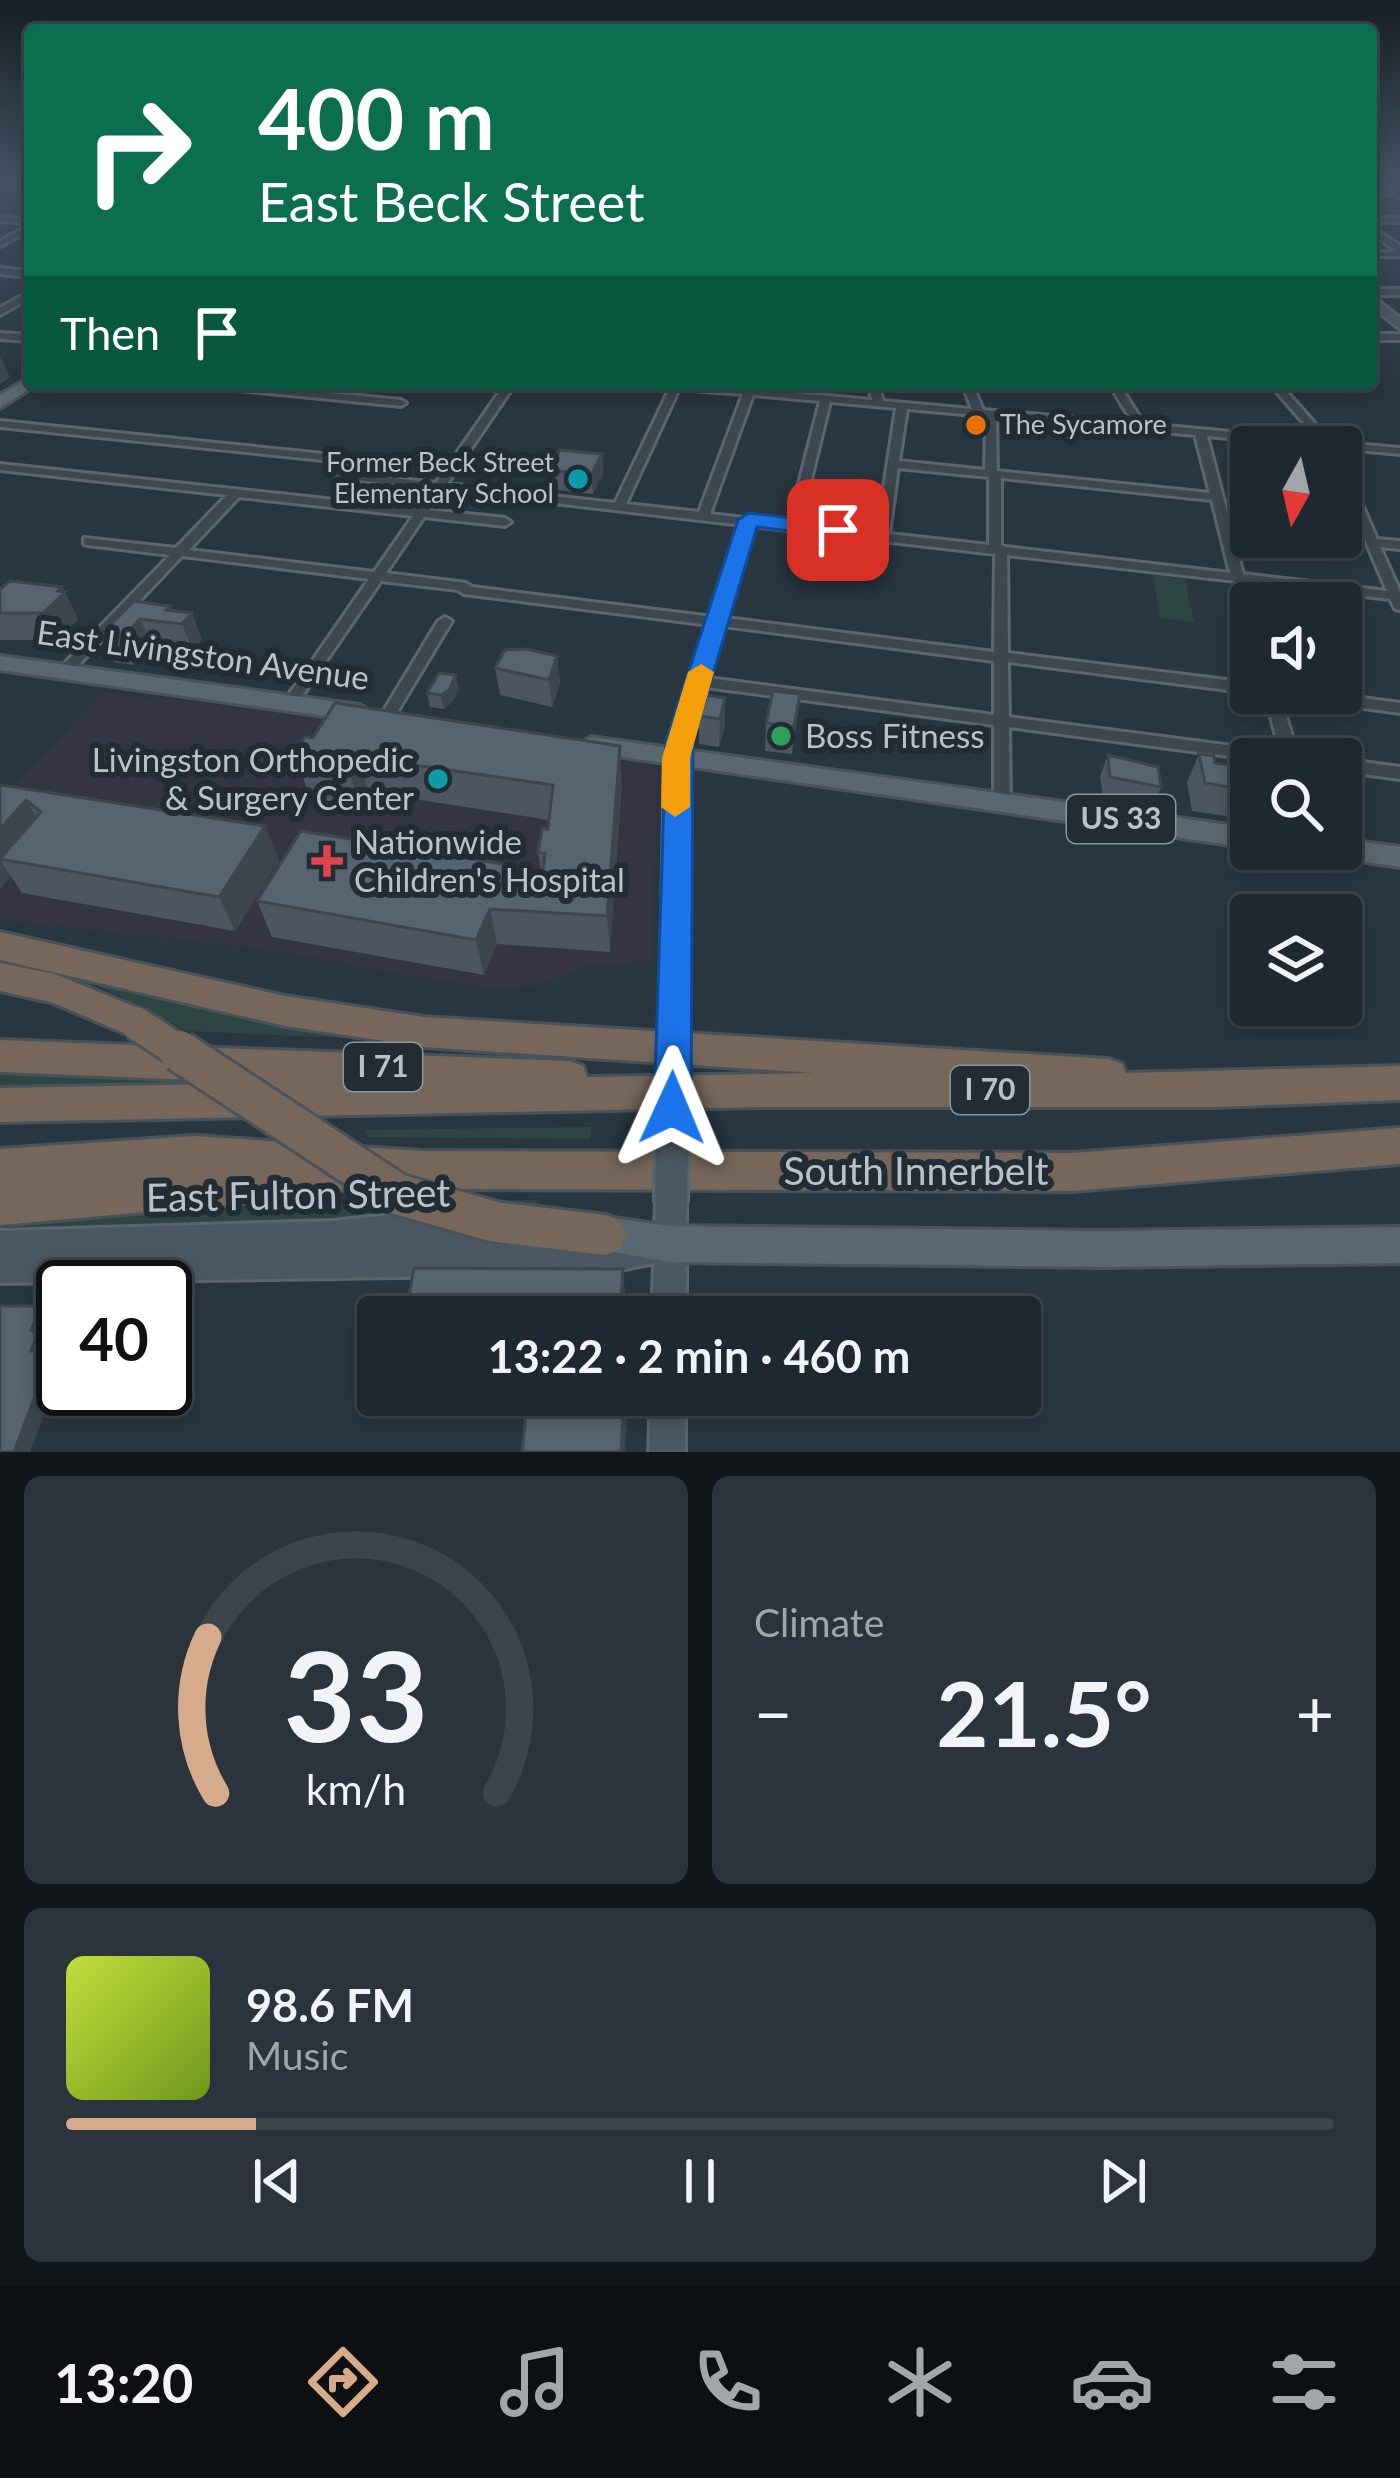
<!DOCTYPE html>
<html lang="en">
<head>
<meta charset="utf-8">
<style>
	body { margin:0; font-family:Lato,sans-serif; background:#2b343c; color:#f1f3f6; height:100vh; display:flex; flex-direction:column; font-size:45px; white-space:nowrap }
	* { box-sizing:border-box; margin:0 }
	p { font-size:39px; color:#a1a6ab }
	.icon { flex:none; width:66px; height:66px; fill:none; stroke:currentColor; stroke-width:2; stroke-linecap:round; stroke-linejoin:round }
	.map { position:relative; height:1452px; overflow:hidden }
	.drawer { display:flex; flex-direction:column; gap:24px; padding:24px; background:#10161a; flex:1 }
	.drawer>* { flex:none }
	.guide { position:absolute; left:24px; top:24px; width:1353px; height:366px; border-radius:12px; box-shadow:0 6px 18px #0003,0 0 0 3px #3c444c; background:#0b6e4f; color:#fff; overflow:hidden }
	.needle { width:78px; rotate:188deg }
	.tools { position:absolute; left:1230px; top:426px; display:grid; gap:24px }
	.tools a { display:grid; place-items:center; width:132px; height:132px; border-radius:12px; background:#1e2830; box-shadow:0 6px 18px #0003,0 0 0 3px #3c444c; font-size:60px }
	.speed { position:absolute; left:36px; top:1260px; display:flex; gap:24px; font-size:60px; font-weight:700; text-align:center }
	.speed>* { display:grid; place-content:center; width:156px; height:156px; border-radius:50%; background:#1e2830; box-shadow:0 6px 18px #0003,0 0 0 3px #3c444c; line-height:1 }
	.speed .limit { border:6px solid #111; border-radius:18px; background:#fff; color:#111 }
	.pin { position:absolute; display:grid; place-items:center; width:102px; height:102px; color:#fff; margin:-51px; border-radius:24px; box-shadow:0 6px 18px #0006 }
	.me { position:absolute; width:132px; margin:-66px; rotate:1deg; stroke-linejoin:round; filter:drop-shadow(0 0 9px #0008) }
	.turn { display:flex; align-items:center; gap:42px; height:252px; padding:0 36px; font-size:54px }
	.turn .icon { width:156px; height:156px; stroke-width:2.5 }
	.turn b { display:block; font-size:84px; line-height:102px }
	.then { display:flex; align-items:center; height:114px; padding:0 36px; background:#0003; gap:24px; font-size:45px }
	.big { font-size:90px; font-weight:700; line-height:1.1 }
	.drawer .card { flex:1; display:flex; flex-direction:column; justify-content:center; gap:18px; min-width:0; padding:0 42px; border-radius:18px; background:#2b343c }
	.drawer .dial { align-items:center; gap:0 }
	.dial svg { height:312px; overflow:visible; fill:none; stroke:#3c444c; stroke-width:7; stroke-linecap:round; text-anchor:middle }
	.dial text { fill:#f1f3f6; stroke:none }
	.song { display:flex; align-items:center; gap:36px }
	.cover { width:144px; height:144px; border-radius:18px; background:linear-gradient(135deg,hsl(70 70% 55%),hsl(80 70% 35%)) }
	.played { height:12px; border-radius:6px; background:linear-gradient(90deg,#d6ab8b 15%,#3c444c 15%) }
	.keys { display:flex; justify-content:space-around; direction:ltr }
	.heat { display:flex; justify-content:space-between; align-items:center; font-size:66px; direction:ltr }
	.drawer .tiles { flex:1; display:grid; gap:24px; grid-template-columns:1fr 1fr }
	.card:last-child { grid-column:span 2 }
	.trip { position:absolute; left:357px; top:1296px; width:684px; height:120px; border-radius:12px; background:#1e2830; box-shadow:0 6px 18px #0003,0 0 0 3px #3c444c; font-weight:700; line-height:120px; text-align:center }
	.tabs { display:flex; height:192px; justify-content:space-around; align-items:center; background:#0c1013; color:#a1a6ab }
	.tabs .icon { width:84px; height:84px }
	.tabs .selected { color:#d6ab8b }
	.tabs b { font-size:54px; color:#f1f3f6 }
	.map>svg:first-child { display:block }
	.medical { fill:#343442 }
	.green { fill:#2d4543 }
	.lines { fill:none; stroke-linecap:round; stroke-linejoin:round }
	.street-casing { stroke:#5a656d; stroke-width:6 }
	.secondary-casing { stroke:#5a656d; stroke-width:6 }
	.primary-casing { stroke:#49535c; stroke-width:6 }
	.highway-casing { stroke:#47525a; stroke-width:6 }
	.street { fill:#3c4750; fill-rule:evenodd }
	.secondary { fill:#4b5763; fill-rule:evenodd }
	.primary { fill:#5b6770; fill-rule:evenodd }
	.highway { fill:#76675a; fill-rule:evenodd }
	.secondary-bridge-far1-casing { stroke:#5a656d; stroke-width:30; stroke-linecap:butt }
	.secondary-bridge-casing { stroke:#5a656d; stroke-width:38; stroke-linecap:butt }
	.highway-bridge-far1-casing { stroke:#47525a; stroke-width:38; stroke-linecap:butt }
	.highway-bridge-casing { stroke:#47525a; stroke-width:46; stroke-linecap:butt }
	.secondary-bridge-far1 { stroke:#4b5763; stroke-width:24 }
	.secondary-bridge { stroke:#4b5763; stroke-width:32 }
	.highway-bridge-far1 { stroke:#76675a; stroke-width:32 }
	.highway-bridge { stroke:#76675a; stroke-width:40 }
	.wall { fill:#4b5660 }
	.shaded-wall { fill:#3d464e }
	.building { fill:#576470; stroke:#3d464e; stroke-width:3 }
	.route { fill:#1a73e8; stroke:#114b97; stroke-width:3 }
	.slow { fill:#f59e0b }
	.food-dot { fill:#e8710a; stroke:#212c35; stroke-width:4.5 }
	.culture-dot { fill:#0f9aa8; stroke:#212c35; stroke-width:4.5 }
	.leisure-dot { fill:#2e9e5b; stroke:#212c35; stroke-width:4.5 }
	.health-dot { fill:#e0444e; stroke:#212c35; stroke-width:4.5 }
	.labels { text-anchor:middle; stroke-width:12; stroke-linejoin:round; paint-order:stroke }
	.far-poi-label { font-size:27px; fill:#b9c2ca; stroke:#212c35; text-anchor:start }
	.shield { fill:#212c35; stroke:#8b959d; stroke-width:3 }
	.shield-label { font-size:30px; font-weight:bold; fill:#b9c2ca }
	.street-label { font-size:33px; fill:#b9c2ca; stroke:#212c35 }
	.poi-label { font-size:33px; fill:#b9c2ca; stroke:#212c35; text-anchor:start }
	.near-street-label { font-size:39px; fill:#b9c2ca; stroke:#212c35 }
</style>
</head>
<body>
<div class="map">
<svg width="1400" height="1452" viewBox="0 0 1400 1452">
	<rect width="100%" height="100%" fill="#283640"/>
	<!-- medical -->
	<polygon class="medical" points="102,693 272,710 649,764 657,773 652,962 592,965 530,987 483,988 250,947 0,920 0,802"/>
	<!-- green -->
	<g class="green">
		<polygon points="1153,575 1185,579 1194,622 1160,618"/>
		<polygon points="0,957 442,1042 187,1031 101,987 0,962"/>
		<polygon points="0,1073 247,1082 0,1087"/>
		<polygon points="592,1127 590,1139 368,1137 366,1130"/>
		<path d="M537,1200L541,1206L0,1242V1225C179,1208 357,1202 537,1200Z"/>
	</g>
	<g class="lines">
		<defs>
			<g id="street">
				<polygon points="1371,179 1379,179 1400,193 1400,198"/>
				<polygon points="0,182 30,184 30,188 0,186"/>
				<polygon points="0,217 30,220 30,224 0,221"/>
				<rect x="1371" y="218" width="29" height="4"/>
				<polygon points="30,225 30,230 0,246 0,241"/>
				<polygon points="1371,226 1400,246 1400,256 1371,256 1371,252 1397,252 1371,232"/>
				<polygon points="0,268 30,271 30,277 0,274"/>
				<rect x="1371" y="289" width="29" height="6"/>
				<polygon points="30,291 30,298 0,315 0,308"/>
				<polygon points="0,333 30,335 30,341 0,339"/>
				<rect x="1371" y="334" width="29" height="6"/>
				<polygon points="202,384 238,384 401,400 406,403 401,406 207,387"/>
				<path d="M505,384H515L447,484L615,503L670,388L656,384H695L872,400L868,384H878L883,401L972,409L962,384H972L983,410L1133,423L1109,384H1119L1144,424L1318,440L1270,384H1280L1331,442L1400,448V454L1207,436L1243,574L1387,591L1341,483V467L1347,470L1377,539L1400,541V549L1380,547L1400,591V610L1395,609L1390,599L1250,583L1255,603H1251V616L1244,612L1236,581L1007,555L1008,653L1251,683V693L1008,662L1009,717L1280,752L1265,693H1279L1299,759H1251L1009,727L1010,802L1008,806H996L994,802V725L705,687L684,758L681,762H671L668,758L710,625L464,594L458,590L381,581L295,706L290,708L283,703L369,579L182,556L69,675H59L57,672L59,669L170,555L88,545L84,544V538L176,548L227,495L0,470V464L418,509L432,489L339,478L333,475L339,472L436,483ZM679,389L743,394L699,512L626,504ZM753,395L820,401L789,523L710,514ZM830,402L896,408L877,533L800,524ZM907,409L986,416L985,470L899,461ZM996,417L1195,435L1210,493L997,471ZM898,468L989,477V545L889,534ZM1001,478L1212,500L1230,573L1006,547L1001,545ZM443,490L742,525L713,617L472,587L466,583L386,573L424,517L505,526L511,522L505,518L429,510ZM239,497L413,516L374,572L189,550ZM753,526L995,554L994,652L726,618ZM723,626L994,661V715L708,678Z"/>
				<polygon points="0,421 353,457 359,460 353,463 0,427"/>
				<polygon points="445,617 452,621 394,717 387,722 382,721 380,717 438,621"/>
				<polygon points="1284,693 1326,693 1400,703 1400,713 1291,698"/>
				<polygon points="1341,759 1400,767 1400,779 1341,771"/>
			</g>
			<g id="secondary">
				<rect x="1371" y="188" width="29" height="6"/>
				<polygon points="1371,295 1400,318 1400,329 1371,306"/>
				<polygon points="676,750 687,758 686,1019 683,1027 673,1031 663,1027 660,1019 665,758"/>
				<polygon points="671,1188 682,1192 686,1203 686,1317 652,1317 654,1263 601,1274 0,1283 0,1231 333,1221 426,1211 489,1223 494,1234 490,1244 601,1242 655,1234 656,1203 660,1192"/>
				<polygon points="651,1395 685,1395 685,1452 649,1452"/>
			</g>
			<g id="primary">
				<polygon points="30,377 30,384 36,385 0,408 0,395"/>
				<polygon points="0,656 360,705 372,713 360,721 0,670"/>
				<polygon points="591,737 1251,828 1251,848 582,751 579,745"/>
				<polygon points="1341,839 1400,847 1400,867 1328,856 1324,849 1341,849"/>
				<polygon points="606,1217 669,1226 1102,1231 1400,1227 1400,1263 1102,1267 669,1262 593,1248 588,1235 593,1222"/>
			</g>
			<g id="highway">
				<polygon points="0,932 285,996 424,1017 1109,1059 1122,1064 1126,1073 1400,1066 1400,1100 1215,1107 766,1107 0,1122 0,1088 268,1083 0,1072 0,1040 570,1061 583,1066 587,1077 814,1073 424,1047 285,1026 0,960"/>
				<polygon points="0,963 55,974 148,1012 153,1023 148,1034 136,1038 51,1002 0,991"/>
				<polygon points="1400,1128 1400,1164 1073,1191 422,1189 345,1183 342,1190 328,1196 0,1225 0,1149 195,1136 422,1151 1073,1153"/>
				<polygon points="495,1202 606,1215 620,1221 626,1235 620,1249 606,1255 495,1242 481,1236 475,1222 481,1208"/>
			</g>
		</defs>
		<!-- street casing -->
		<use href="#street" class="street-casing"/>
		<!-- secondary casing -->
		<use href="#secondary" class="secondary-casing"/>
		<!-- primary casing -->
		<use href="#primary" class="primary-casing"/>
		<!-- highway casing -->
		<use href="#highway" class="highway-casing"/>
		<!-- street -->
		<use href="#street" class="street"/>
		<!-- secondary -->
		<use href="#secondary" class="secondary"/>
		<!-- primary -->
		<use href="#primary" class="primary"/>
		<!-- highway -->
		<use href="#highway" class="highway"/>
		<defs>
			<polyline id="secondary-bridge-far1" points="673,1054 673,1019"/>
			<polyline id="secondary-bridge" points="671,1203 673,1051"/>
			<polyline id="highway-bridge-far1" points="136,1023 183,1054"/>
			<polyline id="highway-bridge" points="179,1051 397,1194 495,1222"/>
		</defs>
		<!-- secondary-bridge-far1 casing -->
		<use href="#secondary-bridge-far1" class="secondary-bridge-far1-casing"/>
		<!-- secondary-bridge casing -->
		<use href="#secondary-bridge" class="secondary-bridge-casing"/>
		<!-- highway-bridge-far1 casing -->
		<use href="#highway-bridge-far1" class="highway-bridge-far1-casing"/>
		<!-- highway-bridge casing -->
		<use href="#highway-bridge" class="highway-bridge-casing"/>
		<!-- secondary-bridge-far1 -->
		<use href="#secondary-bridge-far1" class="secondary-bridge-far1"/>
		<!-- secondary-bridge -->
		<use href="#secondary-bridge" class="secondary-bridge"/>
		<!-- highway-bridge-far1 -->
		<use href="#highway-bridge-far1" class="highway-bridge-far1"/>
		<!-- highway-bridge -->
		<use href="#highway-bridge" class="highway-bridge"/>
	</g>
	<!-- wall -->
	<g class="wall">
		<polygon points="602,454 603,473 593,494 550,489 548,470"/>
		<polygon points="62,587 78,619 57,640 0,640 0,589"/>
		<polygon points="170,606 172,610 192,613 202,640 193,651 152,646 134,665 114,662 101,635"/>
		<polygon points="557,656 560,683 552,707 500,695 495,668"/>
		<polygon points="459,689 451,703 444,709 430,707 427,693"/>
		<polygon points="725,698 725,725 719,747 699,744 699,716"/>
		<polygon points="797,721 792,754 765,751 766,723"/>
		<polygon points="298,747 622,782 610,952 497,944 484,975 272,937 257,901 512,885 541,885 542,876 538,853 548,829 549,820 369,792 360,806 310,798 298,762 301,757"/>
		<polygon points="1199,754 1215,763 1248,790 1234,817 1192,811 1187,782"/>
		<polygon points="1108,755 1161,787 1153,808 1103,798 1100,776"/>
		<polygon points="0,785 265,826 279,861 235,931 22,893 11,876 0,889"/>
	</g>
	<!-- shaded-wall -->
	<g class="shaded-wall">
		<polygon points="0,356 10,377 0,384"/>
		<polygon points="602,454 603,473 593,494 591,475"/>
		<polygon points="62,587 78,619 57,640 43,613"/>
		<polygon points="192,613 202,640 193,651 182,624"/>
		<polygon points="140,619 152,646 134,665 122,638"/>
		<polygon points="557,656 560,683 552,707 549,680"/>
		<polygon points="456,675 459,689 451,703 444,709 441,695"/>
		<polygon points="800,694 797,721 792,754 794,727"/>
		<polygon points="725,698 725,725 719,747 720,719"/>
		<polygon points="620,746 622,782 610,952 607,916"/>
		<polygon points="358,757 369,792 360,806 349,770"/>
		<polygon points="26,800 47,834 0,859 0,829"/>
		<polygon points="265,826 279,861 235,931 219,897"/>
		<polygon points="0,860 11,876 0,889"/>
		<polygon points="509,865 515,901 500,885"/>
		<polygon points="490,909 497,944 484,975 476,940"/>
		<polygon points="623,1269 625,1291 624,1317 620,1317"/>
		<polygon points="41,1306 52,1316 43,1340 49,1345 43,1361 31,1351 31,1330"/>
		<polygon points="52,1351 63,1360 63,1364 30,1452 14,1452"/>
		<polygon points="624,1395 627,1411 625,1452 621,1452"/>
	</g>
	<!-- building -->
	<g class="building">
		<polygon points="560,450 602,454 591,475 548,470"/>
		<polygon points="10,581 62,587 58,591 65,592 43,613 0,613 0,589"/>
		<polygon points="134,601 170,606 166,610 192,613 182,624 140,619 122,638 101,635"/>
		<polygon points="527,649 557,656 549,680 495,668 505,650"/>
		<polygon points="439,673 456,675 449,690 441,695 427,693"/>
		<polygon points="773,691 800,694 794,727 766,723"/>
		<polygon points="706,695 725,698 720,719 699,716"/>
		<polygon points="335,703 620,746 607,916 490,909 476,940 257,901 301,831 509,865 500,885 541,885 545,853 538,853 542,829 548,829 553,785 358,757 349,770 298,762 306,749 298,747 305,737 313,738"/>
		<polygon points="1199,754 1214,756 1215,763 1243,767 1248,790 1205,783"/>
		<polygon points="1108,755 1158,767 1161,787 1110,777"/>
		<polygon points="0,785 265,826 219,897 0,859 41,812 26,800 0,829"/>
		<polygon points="414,1268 623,1269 620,1317 405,1317"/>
		<polygon points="0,1306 41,1306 31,1330 37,1335 31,1351 52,1351 14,1452 0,1452"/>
		<polygon points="528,1395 624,1395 621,1452 522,1452"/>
	</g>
	<!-- sky -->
	<linearGradient id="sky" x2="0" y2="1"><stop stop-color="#161e23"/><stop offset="0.47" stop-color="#425264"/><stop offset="1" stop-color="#425264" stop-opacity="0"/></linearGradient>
	<rect width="1400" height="382" fill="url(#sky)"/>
	<!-- route -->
	<polygon class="route" points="748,513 838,523 850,530 838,537 757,527 693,741 691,1108 686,1120 672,1125 659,1120 654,1108 666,741 738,520"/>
	<!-- slow -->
	<polygon class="slow" points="701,664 714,672 690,758 690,807 675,817 661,807 662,758 688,672"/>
	<!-- markers -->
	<circle class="food-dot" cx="976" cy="425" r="12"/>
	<g class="culture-dot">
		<circle cx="578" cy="479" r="12"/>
		<circle cx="438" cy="779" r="12"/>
	</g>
	<circle class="leisure-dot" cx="781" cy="736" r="12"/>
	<path class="health-dot" d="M321 843h12v12h12v12h-12v12h-12v-12h-12v-12h12z"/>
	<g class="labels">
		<!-- far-poi labels -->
		<g class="far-poi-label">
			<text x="1000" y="434">The Sycamore</text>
			<text x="554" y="472" text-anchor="end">Former Beck Street<tspan x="554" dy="31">Elementary School</tspan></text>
		</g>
		<!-- shield labels -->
		<g class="shield">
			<rect x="1067" y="795" width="108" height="48" rx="9"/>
			<rect x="344" y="1043" width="78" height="48" rx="9"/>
			<rect x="951" y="1066" width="78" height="48" rx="9"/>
		</g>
		<g class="shield-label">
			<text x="1121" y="829">US 33</text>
			<text x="383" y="1077">I 71</text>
			<text x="990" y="1100">I 70</text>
		</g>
		<!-- street labels -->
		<g class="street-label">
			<text transform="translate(203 655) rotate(8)" y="12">East Livingston Avenue</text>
		</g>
		<!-- poi labels -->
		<g class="poi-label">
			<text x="805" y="748">Boss Fitness</text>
			<text x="414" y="772" text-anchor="end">Livingston Orthopedic<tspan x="414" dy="38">&amp; Surgery Center</tspan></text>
			<text x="354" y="854">Nationwide<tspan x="354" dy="38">Children's Hospital</tspan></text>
		</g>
		<!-- near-street labels -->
		<g class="near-street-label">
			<text x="916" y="1185">South Innerbelt</text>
			<text transform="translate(298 1195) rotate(-1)" y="14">East Fulton Street</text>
		</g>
	</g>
</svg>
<div class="tools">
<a><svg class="needle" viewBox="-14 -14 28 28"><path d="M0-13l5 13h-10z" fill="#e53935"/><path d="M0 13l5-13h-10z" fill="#a1a6ab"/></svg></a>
<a><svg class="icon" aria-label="sound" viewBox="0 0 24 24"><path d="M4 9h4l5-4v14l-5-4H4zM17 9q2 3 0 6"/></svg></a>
<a><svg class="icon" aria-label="search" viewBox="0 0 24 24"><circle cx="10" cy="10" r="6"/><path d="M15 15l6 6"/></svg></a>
<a><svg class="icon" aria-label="layers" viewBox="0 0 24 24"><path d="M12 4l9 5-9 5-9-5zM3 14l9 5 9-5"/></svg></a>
</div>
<div class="speed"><div class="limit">40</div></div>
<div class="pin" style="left:838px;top:530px;background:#d93025"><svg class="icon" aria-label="arrive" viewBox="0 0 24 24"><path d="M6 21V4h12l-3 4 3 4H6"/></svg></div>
<svg class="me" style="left:672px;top:1108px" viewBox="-20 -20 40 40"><path d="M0-17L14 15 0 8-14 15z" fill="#1a73e8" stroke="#fff" stroke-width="4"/></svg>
<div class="trip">13:22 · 2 min · 460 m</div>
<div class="guide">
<div class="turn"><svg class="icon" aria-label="right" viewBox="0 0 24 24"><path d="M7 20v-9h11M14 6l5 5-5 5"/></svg><div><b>400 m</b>East Beck Street</div></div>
<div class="then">Then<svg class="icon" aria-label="arrive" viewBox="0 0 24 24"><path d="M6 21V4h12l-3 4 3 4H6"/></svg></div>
</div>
</div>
<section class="drawer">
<div class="tiles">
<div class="card dial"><svg viewBox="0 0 100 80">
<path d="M14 69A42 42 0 1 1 86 69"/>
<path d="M14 69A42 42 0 0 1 12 29" stroke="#d6ab8b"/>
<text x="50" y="56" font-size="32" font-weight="700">33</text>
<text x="50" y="72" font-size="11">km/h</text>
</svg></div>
<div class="card"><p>Climate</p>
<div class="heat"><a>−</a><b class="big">21.5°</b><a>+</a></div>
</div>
<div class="card">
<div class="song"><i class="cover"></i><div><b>98.6 FM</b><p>Music</p></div></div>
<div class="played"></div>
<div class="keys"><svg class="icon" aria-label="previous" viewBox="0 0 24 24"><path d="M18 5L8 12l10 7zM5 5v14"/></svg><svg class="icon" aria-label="pause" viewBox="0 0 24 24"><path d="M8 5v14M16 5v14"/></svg><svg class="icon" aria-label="next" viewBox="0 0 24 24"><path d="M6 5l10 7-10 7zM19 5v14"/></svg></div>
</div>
</div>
</section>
<nav class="tabs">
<b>13:20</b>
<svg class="icon selected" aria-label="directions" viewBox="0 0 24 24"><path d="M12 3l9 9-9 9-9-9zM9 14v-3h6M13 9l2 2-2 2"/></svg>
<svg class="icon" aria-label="music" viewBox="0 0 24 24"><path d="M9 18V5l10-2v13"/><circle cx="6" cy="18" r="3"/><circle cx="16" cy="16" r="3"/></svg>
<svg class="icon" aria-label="phone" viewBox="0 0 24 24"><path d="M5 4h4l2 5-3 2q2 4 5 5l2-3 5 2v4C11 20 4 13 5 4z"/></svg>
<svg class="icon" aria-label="climate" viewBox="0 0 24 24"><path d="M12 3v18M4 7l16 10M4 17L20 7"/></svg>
<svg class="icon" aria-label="car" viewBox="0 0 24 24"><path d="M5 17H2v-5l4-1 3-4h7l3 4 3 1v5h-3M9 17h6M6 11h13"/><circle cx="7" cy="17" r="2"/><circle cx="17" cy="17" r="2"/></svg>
<svg class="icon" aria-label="filters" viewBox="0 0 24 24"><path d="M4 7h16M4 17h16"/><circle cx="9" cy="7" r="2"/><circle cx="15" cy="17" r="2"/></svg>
</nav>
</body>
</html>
